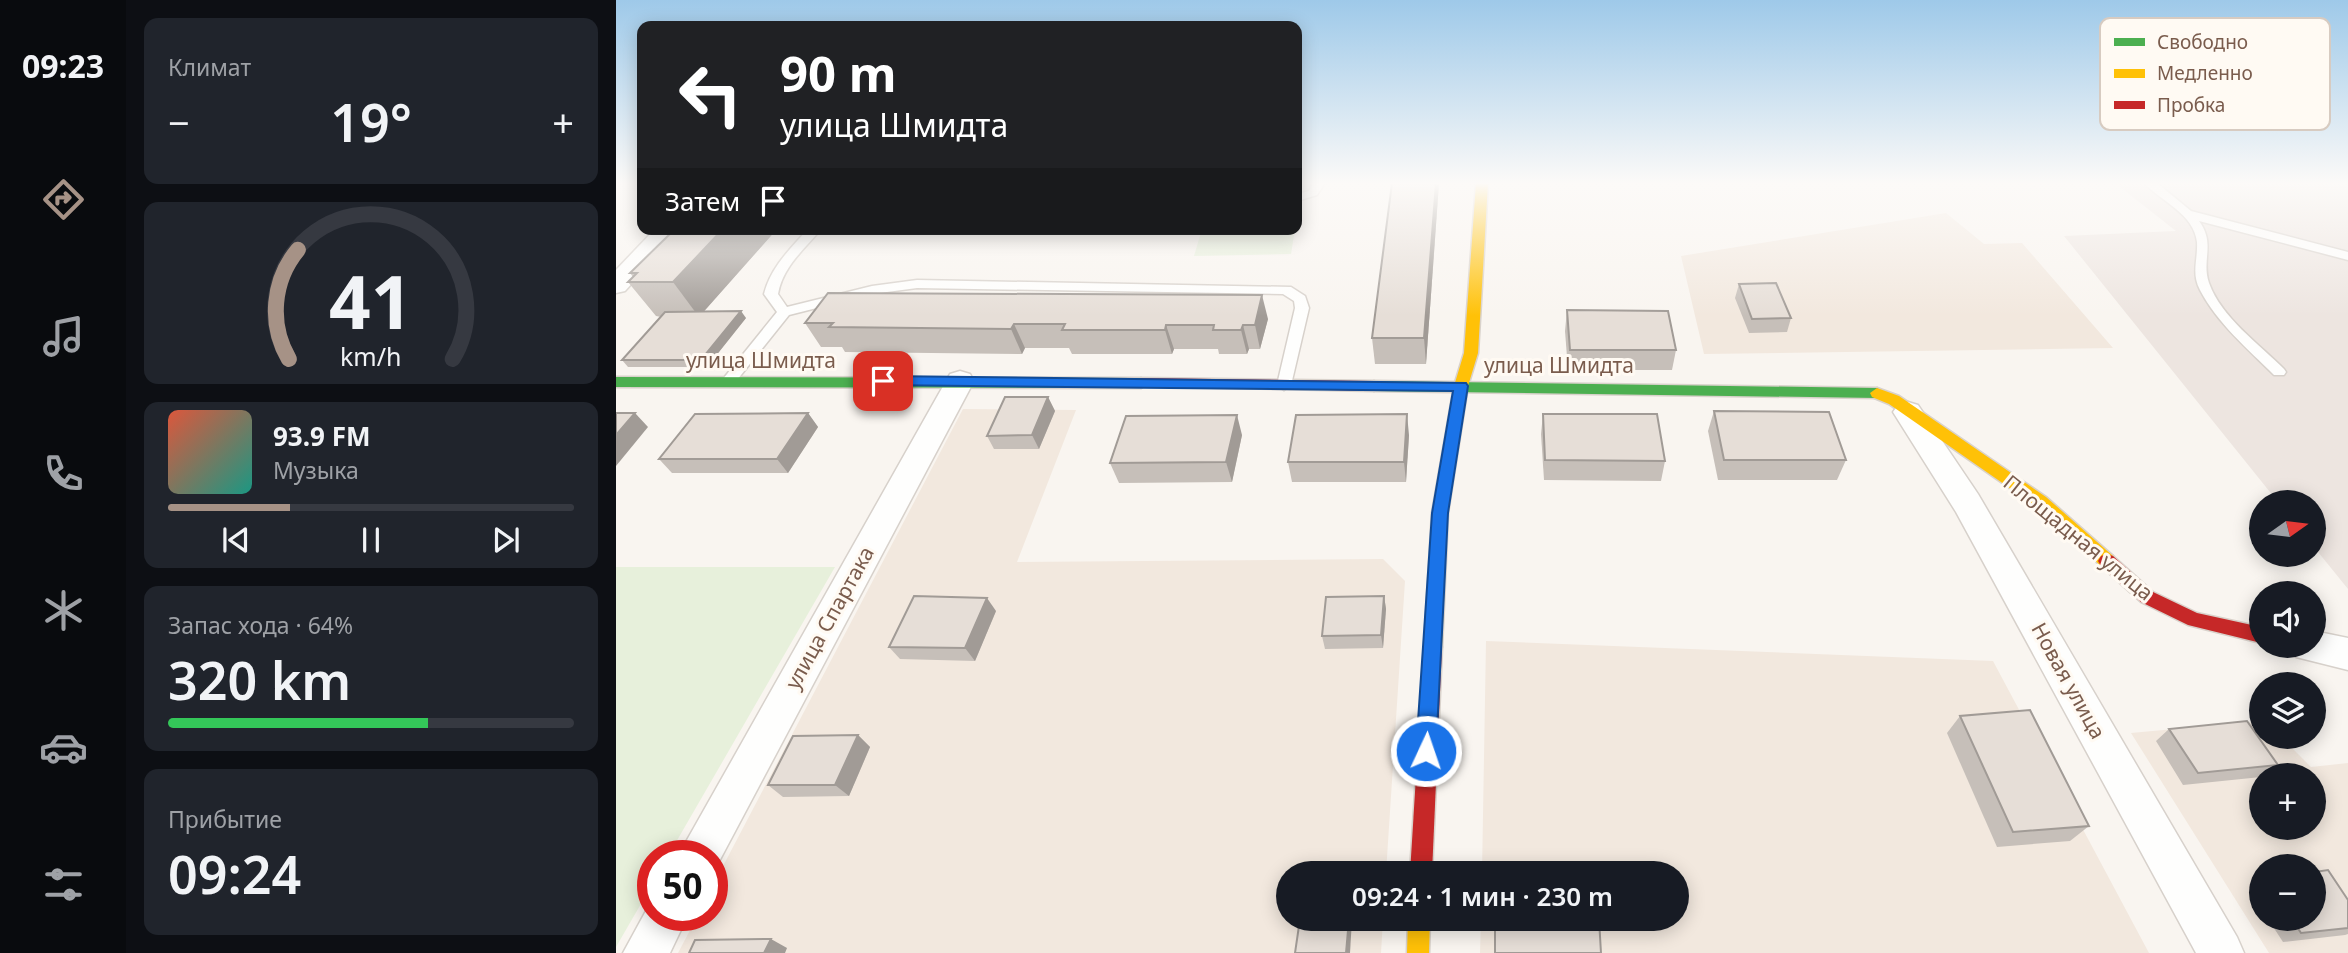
<!DOCTYPE html>
<html lang="ru">
<head>
<meta charset="utf-8">
<style>
	body { margin:0; font-family:"Noto Sans",sans-serif; background:#20242c; color:#f1f3f6; height:100vh; display:flex; flex-direction:column; font-size:26px; white-space:nowrap }
	* { box-sizing:border-box; margin:0 }
	p { font-size:23px; color:#9ea1a6 }
	.icon { flex:none; width:38px; height:38px; fill:none; stroke:currentColor; stroke-width:2; stroke-linecap:round; stroke-linejoin:round }
	.map { position:relative; flex:1; overflow:hidden }
	.details { display:flex; flex-direction:column; gap:18px; padding:18px; background:#0d0f14; width:490px }
	.details>* { flex:none }
	.banner { position:absolute; left:21px; top:21px; width:665px; height:214px; border-radius:14px; box-shadow:0 4px 18px #0003; background:#202124; color:#fff; overflow:hidden }
	.needle { width:46px; rotate:76deg }
	.buttons { position:absolute; left:1633px; top:490px; display:grid; gap:14px }
	.buttons a { display:grid; place-items:center; width:77px; height:77px; border-radius:50%; background:#171b24; box-shadow:0 4px 18px #0003; font-size:35px }
	.speed { position:absolute; left:21px; top:840px; display:flex; gap:14px; font-size:35px; font-weight:700; text-align:center }
	.speed>* { display:grid; place-content:center; width:91px; height:91px; border-radius:50%; background:#171b24; box-shadow:0 4px 18px #0003; line-height:1 }
	.speed .limit { border:10px solid #d22; background:#fff; color:#111 }
	.pin { position:absolute; display:grid; place-items:center; width:60px; height:60px; color:#fff; margin:-30px; border-radius:14px; box-shadow:0 4px 10px #0006 }
	.me { position:absolute; width:77px; margin:-38px; rotate:3deg; stroke-linejoin:round; filter:drop-shadow(0 0 5px #0008) }
	.turn { display:flex; align-items:center; gap:24px; height:147px; padding:0 28px; font-size:32px }
	.turn .icon { width:91px; height:91px; stroke-width:2.5 }
	.turn b { display:block; font-size:49px; line-height:60px }
	.then { display:flex; align-items:center; height:66px; padding:0 28px; background:#0003; gap:14px; font-size:26px }
	.big { font-size:52px; font-weight:600; line-height:1.1 }
	.details .card { flex:1; display:flex; flex-direction:column; justify-content:center; gap:10px; min-width:0; padding:0 24px; border-radius:14px; background:#20242c }
	.details .dial { align-items:center; gap:0 }
	.dial svg { height:182px; overflow:visible; fill:none; stroke:#363941; stroke-width:7; stroke-linecap:round; text-anchor:middle }
	.dial text { fill:#f1f3f6; stroke:none }
	.song { display:flex; align-items:center; gap:21px }
	.cover { width:84px; height:84px; border-radius:10px; background:linear-gradient(135deg,hsl(10 70% 55%),hsl(170 70% 35%)) }
	.played { height:7px; border-radius:4px; background:linear-gradient(90deg,#a69286 30%,#363941 30%) }
	.keys { display:flex; justify-content:space-around; direction:ltr }
	.heat { display:flex; justify-content:space-between; align-items:center; font-size:38px; direction:ltr }
	.charge { height:10px; border-radius:5px; background:linear-gradient(90deg,#34c759 64%,#363941 0) }
	.trip { position:absolute; left:660px; top:861px; width:413px; height:70px; border-radius:35px; background:#171b24; box-shadow:0 4px 18px #0003; font-weight:600; line-height:70px; text-align:center }
	main { display:flex; flex:1; min-height:0 }
	.dock { display:flex; flex-direction:column; width:126px; justify-content:space-around; align-items:center; background:#090b0e; color:#9ea1a6 }
	.dock .icon { width:49px; height:49px }
	.dock .active { color:#a69286 }
	.dock b { font-size:32px; color:#f1f3f6 }
	.map>svg:first-child { display:block }
	.residential { fill:#f2e8de; fill-rule:evenodd }
	.industrial { fill:#ede5e0 }
	.green { fill:#e7f0db }
	.lines { fill:none; stroke-linecap:round; stroke-linejoin:round }
	.lane-casing { stroke:#d7d1cb; stroke-width:3 }
	.street-casing { stroke:#d7d1cb; stroke-width:3 }
	.fast-casing { stroke:#d9d2cb; stroke-width:3 }
	.slow-casing { stroke:#d9d2cb; stroke-width:3 }
	.jam-casing { stroke:#d9d2cb; stroke-width:3 }
	.lane { fill:#fefefd; fill-rule:evenodd }
	.street { fill:#fefefd; fill-rule:evenodd }
	.fast { fill:#4caf50; fill-rule:evenodd }
	.slow { fill:#ffc107; fill-rule:evenodd }
	.jam { fill:#c62828; fill-rule:evenodd }
	.wall { fill:#c6bfb9 }
	.shaded-wall { fill:#a19b96 }
	.building { fill:#e6ded7; stroke:#a19b96; stroke-width:2 }
	.route { fill:#1a73e8; stroke:#114b97; stroke-width:2 }
	.labels { text-anchor:middle; stroke-width:6; stroke-linejoin:round; paint-order:stroke }
	.street-label { font-size:21px; fill:#7a5c4d; stroke:#fffaf3 }
	.key { fill:#fffaf3; stroke:#d7cbc1; stroke-width:2 }
	.key-label { font-size:19px; fill:#7a5c4d }
</style>
</head>
<body>
<main>
<nav class="dock">
<b>09:23</b>
<svg class="icon active" aria-label="directions" viewBox="0 0 24 24"><path d="M12 3l9 9-9 9-9-9zM9 14v-3h6M13 9l2 2-2 2"/></svg>
<svg class="icon" aria-label="music" viewBox="0 0 24 24"><path d="M9 18V5l10-2v13"/><circle cx="6" cy="18" r="3"/><circle cx="16" cy="16" r="3"/></svg>
<svg class="icon" aria-label="phone" viewBox="0 0 24 24"><path d="M5 4h4l2 5-3 2q2 4 5 5l2-3 5 2v4C11 20 4 13 5 4z"/></svg>
<svg class="icon" aria-label="climate" viewBox="0 0 24 24"><path d="M12 3v18M4 7l16 10M4 17L20 7"/></svg>
<svg class="icon" aria-label="car" viewBox="0 0 24 24"><path d="M5 17H2v-5l4-1 3-4h7l3 4 3 1v5h-3M9 17h6M6 11h13"/><circle cx="7" cy="17" r="2"/><circle cx="17" cy="17" r="2"/></svg>
<svg class="icon" aria-label="filters" viewBox="0 0 24 24"><path d="M4 7h16M4 17h16"/><circle cx="9" cy="7" r="2"/><circle cx="15" cy="17" r="2"/></svg>
</nav>
<section class="details">
<div class="card"><p>Климат</p>
<div class="heat"><a>−</a><b class="big">19°</b><a>+</a></div>
</div>
<div class="card dial"><svg viewBox="0 0 100 80">
<path d="M14 69A42 42 0 1 1 86 69"/>
<path d="M14 69A42 42 0 0 1 18 21" stroke="#a69286"/>
<text x="50" y="56" font-size="32" font-weight="700">41</text>
<text x="50" y="72" font-size="11">km/h</text>
</svg></div>
<div class="card">
<div class="song"><i class="cover"></i><div><b>93.9 FM</b><p>Музыка</p></div></div>
<div class="played"></div>
<div class="keys"><svg class="icon" aria-label="previous" viewBox="0 0 24 24"><path d="M18 5L8 12l10 7zM5 5v14"/></svg><svg class="icon" aria-label="pause" viewBox="0 0 24 24"><path d="M8 5v14M16 5v14"/></svg><svg class="icon" aria-label="next" viewBox="0 0 24 24"><path d="M6 5l10 7-10 7zM19 5v14"/></svg></div>
</div>
<div class="card"><p>Запас хода · 64%</p><b class="big">320 km</b><div class="charge"></div></div>
<div class="card"><p>Прибытие</p><b class="big">09:24</b></div>
</section>
<div class="map">
<svg width="1732" height="953" viewBox="0 0 1732 953">
	<rect width="100%" height="100%" fill="#f9f5f0"/>
	<!-- residential -->
	<g class="residential">
		<polygon points="1330,213 1368,244 1406,243 1497,348 1088,354 1065,256"/>
		<polygon points="347,409 460,410 401,562 767,559 789,581 770,873 672,873 672,919 767,919 765,953 62,953 82,915 96,915 96,887"/>
		<polygon points="870,641 1377,661 1533,953 864,953 865,919 1060,919 1060,873 866,873"/>
		<path d="M1645,721V737H1665L1695,767L1732,763V953H1653L1515,733ZM1645,775H1698V828H1645ZM1645,866H1698V919H1645Z"/>
	</g>
	<!-- industrial -->
	<polygon class="industrial" points="1499,183 1732,183 1732,589 1698,547 1698,502 1662,502 1448,236 1560,231"/>
	<!-- green -->
	<g class="green">
		<polygon points="586,229 679,229 675,254 578,256"/>
		<polygon points="0,567 219,567 52,856 37,856 37,883 0,947"/>
	</g>
	<g class="lines">
		<defs>
			<g id="lane">
				<polygon points="697,183 709,183 701,195 681,201 681,194 693,191"/>
				<path d="M1528,183H1541L1575,211L1732,252V260L1583,221C1600,244 1585,260 1593,283C1605,317 1643,344 1668,369L1670,372L1668,375H1658C1632,349 1601,323 1584,290C1575,273 1582,260 1581,242C1578,214 1545,201 1528,183Z"/>
				<path d="M192,229H205C188,250 167,266 162,294L171,307L256,286L301,280L675,287L689,296L693,308L675,385L668,390L661,385L679,308L678,301L667,294L301,288L256,294L173,315L117,385H107L105,382L107,379L161,312L148,294C155,267 174,249 192,229Z"/>
			</g>
			<g id="street">
				<polygon points="39,229 65,229 9,291 0,293 0,270"/>
				<polygon points="344,371 354,374 358,381 98,871 96,856 62,856 330,381 334,374"/>
				<polygon points="1292,402 1302,405 1362,494 1621,937 1628,953 1580,953 1340,512 1277,412 1282,405"/>
				<polygon points="1698,631 1732,638 1732,670 1680,657 1675,646 1698,646"/>
				<polygon points="37,898 37,915 72,915 54,953 7,953"/>
			</g>
			<g id="fast">
				<polygon points="0,377 525,378 532,383 525,388 0,387"/>
				<polygon points="758,381 1261,388 1268,393 1261,398 758,391 751,386"/>
			</g>
			<g id="slow">
				<polygon points="860,183 872,183 862,353 852,386 832,513 826,647 823,653 817,655 811,653 808,647 816,513 838,386 848,353"/>
				<polygon points="1261,388 1283,396 1430,497 1497,556 1500,561 1497,566 1491,568 1485,566 1418,505 1273,404 1256,397 1254,393"/>
				<polygon points="792,919 814,919 813,953 791,953"/>
			</g>
			<g id="jam">
				<polygon points="525,378 758,381 765,386 758,391 520,386 518,383"/>
				<polygon points="1491,554 1497,556 1537,592 1581,613 1645,627 1645,643 1572,625 1525,602 1485,566 1482,561 1485,556"/>
				<polygon points="817,639 823,641 826,647 816,873 794,873 808,647 811,641"/>
			</g>
		</defs>
		<!-- lane casing -->
		<use href="#lane" class="lane-casing"/>
		<!-- street casing -->
		<use href="#street" class="street-casing"/>
		<!-- fast casing -->
		<use href="#fast" class="fast-casing"/>
		<!-- slow casing -->
		<use href="#slow" class="slow-casing"/>
		<!-- jam casing -->
		<use href="#jam" class="jam-casing"/>
		<!-- lane -->
		<use href="#lane" class="lane"/>
		<!-- street -->
		<use href="#street" class="street"/>
		<!-- fast -->
		<use href="#fast" class="fast"/>
		<!-- slow -->
		<use href="#slow" class="slow"/>
		<!-- jam -->
		<use href="#jam" class="jam"/>
	</g>
	<!-- wall -->
	<g class="wall">
		<polygon points="776,183 823,183 810,364 759,364 756,338"/>
		<polygon points="59,229 161,229 88,311 130,318 91,367 12,367 6,360 45,317 40,316 12,282 17,277 14,273"/>
		<polygon points="1123,284 1175,318 1171,332 1133,333 1119,298"/>
		<polygon points="951,310 1060,350 1056,370 952,370 949,331"/>
		<polygon points="652,319 644,349 633,349 631,354 603,354 602,349 558,349 556,354 456,354 453,348 409,348 406,354 229,352 226,347 205,347 189,323"/>
		<polygon points="432,397 439,411 423,449 378,449 371,436"/>
		<polygon points="1098,411 1230,460 1221,480 1102,480 1092,431"/>
		<polygon points="192,413 202,427 172,473 56,473 43,459"/>
		<polygon points="927,414 1049,461 1045,481 928,480 925,434"/>
		<polygon points="626,435 616,482 503,483 494,463"/>
		<polygon points="793,435 790,482 676,482 672,462"/>
		<polygon points="768,596 770,609 767,648 709,649 706,636"/>
		<polygon points="380,611 359,661 284,659 273,647"/>
		<polygon points="1344,716 1473,826 1454,841 1381,847 1331,733"/>
		<polygon points="1553,729 1662,765 1648,775 1645,775 1645,777 1567,785 1540,741"/>
		<polygon points="242,735 254,747 233,796 167,797 152,785"/>
		<polygon points="1645,880 1645,907 1633,887"/>
		<polygon points="1732,900 1732,934 1729,935 1667,942 1652,919 1698,919"/>
	</g>
	<!-- shaded-wall -->
	<g class="shaded-wall">
		<polygon points="820,183 823,183 810,364 808,338"/>
		<polygon points="107,229 161,229 83,317 57,282"/>
		<polygon points="646,295 652,319 644,349 639,325"/>
		<polygon points="125,311 130,318 91,367 85,360"/>
		<polygon points="398,324 409,348 406,354 395,329"/>
		<polygon points="550,325 558,349 556,354 549,330"/>
		<polygon points="627,325 633,349 631,354 625,330"/>
		<polygon points="432,397 439,411 423,449 416,435"/>
		<polygon points="19,413 32,427 0,466 0,435"/>
		<polygon points="192,413 202,427 172,473 161,459"/>
		<polygon points="791,414 793,435 790,482 788,462"/>
		<polygon points="621,415 626,435 616,482 610,462"/>
		<polygon points="768,596 770,609 767,648 765,635"/>
		<polygon points="371,598 380,611 359,661 349,648"/>
		<polygon points="242,735 254,747 233,796 219,785"/>
		<polygon points="733,919 736,919 734,953 730,953"/>
		<polygon points="155,939 171,948 169,953 148,953"/>
	</g>
	<!-- building -->
	<g class="building">
		<polygon points="776,183 820,183 808,338 756,338"/>
		<polygon points="59,229 107,229 57,282 12,282 21,273 14,273"/>
		<polygon points="1160,283 1175,318 1136,319 1123,284"/>
		<polygon points="212,293 646,295 639,325 627,325 625,330 597,330 598,325 550,325 549,330 446,330 449,324 398,324 395,329 213,327 217,323 189,323"/>
		<polygon points="951,310 1052,311 1060,350 954,350"/>
		<polygon points="125,311 85,360 6,360 49,312"/>
		<polygon points="389,397 432,397 416,435 371,436"/>
		<polygon points="1098,411 1213,412 1230,460 1108,460"/>
		<polygon points="0,413 19,413 0,435"/>
		<polygon points="192,413 161,459 43,459 79,414"/>
		<polygon points="791,414 788,462 672,462 680,415"/>
		<polygon points="927,414 1041,414 1049,461 929,460"/>
		<polygon points="621,415 610,462 494,463 510,416"/>
		<polygon points="298,596 371,598 349,648 273,647"/>
		<polygon points="768,596 765,635 706,636 710,597"/>
		<polygon points="1414,710 1473,826 1397,832 1344,716"/>
		<polygon points="1631,721 1662,765 1582,773 1553,729"/>
		<polygon points="242,735 219,785 152,785 177,736"/>
		<polygon points="1712,870 1732,900 1732,928 1685,933 1676,919 1698,919 1698,872"/>
		<polygon points="684,919 733,919 730,953 679,953"/>
		<polygon points="879,919 983,919 985,953 879,953"/>
		<polygon points="155,939 148,953 73,953 79,940"/>
	</g>
	<!-- sky -->
	<linearGradient id="sky" x2="0" y2="1"><stop stop-color="#9ec9e9"/><stop offset="0.58" stop-color="#fcfaf8"/><stop offset="1" stop-color="#fcfaf8" stop-opacity="0"/></linearGradient>
	<rect width="1732" height="316" fill="url(#sky)"/>
	<!-- route -->
	<polygon class="route" points="267,376 850,383 852,386 832,513 820,751 817,757 810,760 803,757 800,751 816,513 837,391 262,385 260,381 262,378"/>
	<g class="labels">
		<!-- street labels -->
		<g class="street-label">
			<text x="145" y="368">улица Шмидта</text>
			<text x="943" y="373">улица Шмидта</text>
			<text transform="translate(1462 538) rotate(39)" y="7">Площадная улица</text>
			<text transform="translate(214 618) rotate(-61)" y="7">улица Спартака</text>
			<text transform="translate(1452 681) rotate(61)" y="7">Новая улица</text>
		</g>
	</g>
	<!-- legend -->
	<rect x="1484" y="18" width="230" height="112" rx="10" class="key"/>
	<rect x="1498" y="38" width="31" height="8" fill="#4caf50"/>
	<rect x="1498" y="69" width="31" height="9" fill="#ffc107"/>
	<rect x="1498" y="101" width="31" height="8" fill="#c62828"/>
	<g class="key-label">
		<text x="1541" y="49">Свободно</text>
		<text x="1541" y="80">Медленно</text>
		<text x="1541" y="112">Пробка</text>
	</g>
</svg>
<div class="buttons">
<a><svg class="needle" viewBox="-14 -14 28 28"><path d="M0-13l5 13h-10z" fill="#e53935"/><path d="M0 13l5-13h-10z" fill="#9ea1a6"/></svg></a>
<a><svg class="icon" aria-label="sound" viewBox="0 0 24 24"><path d="M4 9h4l5-4v14l-5-4H4zM17 9q2 3 0 6"/></svg></a>
<a><svg class="icon" aria-label="layers" viewBox="0 0 24 24"><path d="M12 4l9 5-9 5-9-5zM3 14l9 5 9-5"/></svg></a>
<a>+</a>
<a>−</a>
</div>
<div class="speed"><div class="limit">50</div></div>
<div class="pin" style="left:267px;top:381px;background:#d93025"><svg class="icon" aria-label="arrive" viewBox="0 0 24 24"><path d="M6 21V4h12l-3 4 3 4H6"/></svg></div>
<svg class="me" style="left:810px;top:751px" viewBox="-20 -20 40 40"><circle r="17" fill="#1a73e8" stroke="#fff" stroke-width="3"/><path d="M0-11L8 9 0 5-8 9z" fill="#fff"/></svg>
<div class="trip">09:24 · 1 мин · 230 m</div>
<div class="banner">
<div class="turn"><svg class="icon" aria-label="left" viewBox="0 0 24 24"><path d="M17 20v-9H6M10 6l-5 5 5 5"/></svg><div><b>90 m</b>улица Шмидта</div></div>
<div class="then">Затем<svg class="icon" aria-label="arrive" viewBox="0 0 24 24"><path d="M6 21V4h12l-3 4 3 4H6"/></svg></div>
</div>
</div>
</main>
</body>
</html>
